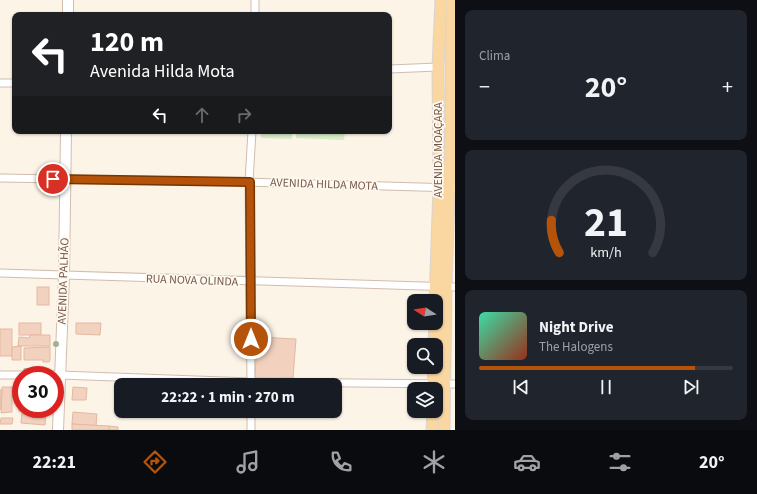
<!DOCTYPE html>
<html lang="pt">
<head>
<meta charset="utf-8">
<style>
	body { margin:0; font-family:"Source Sans 3",sans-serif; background:#20242c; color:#f1f3f6; height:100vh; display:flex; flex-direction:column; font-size:15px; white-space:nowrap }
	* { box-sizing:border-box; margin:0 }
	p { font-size:13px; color:#9ea1a6 }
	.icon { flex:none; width:22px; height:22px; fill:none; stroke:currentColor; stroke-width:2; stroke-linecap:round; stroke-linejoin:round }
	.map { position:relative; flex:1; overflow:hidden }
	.side { display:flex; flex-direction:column; gap:10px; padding:10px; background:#0d0f14; width:302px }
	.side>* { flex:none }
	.hud { position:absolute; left:12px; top:12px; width:380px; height:122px; border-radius:8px; box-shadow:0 1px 3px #0004; background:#202124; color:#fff; overflow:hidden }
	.needle { width:26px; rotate:282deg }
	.buttons { position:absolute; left:407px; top:294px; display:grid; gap:8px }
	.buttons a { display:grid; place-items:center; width:36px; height:36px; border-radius:8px; background:#171b24; box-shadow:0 1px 3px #0004; font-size:20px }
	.speed { position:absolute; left:12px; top:366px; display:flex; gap:8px; font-size:20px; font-weight:700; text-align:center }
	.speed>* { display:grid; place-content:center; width:52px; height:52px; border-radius:50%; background:#171b24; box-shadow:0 1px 3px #0004; line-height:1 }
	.speed .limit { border:6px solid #d22; background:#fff; color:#111 }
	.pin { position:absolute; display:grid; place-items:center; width:34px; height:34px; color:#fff; margin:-17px; border:2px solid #fff; border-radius:50%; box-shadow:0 1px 4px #0007 }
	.me { position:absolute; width:44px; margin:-22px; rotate:0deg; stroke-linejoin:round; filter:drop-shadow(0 0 3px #0008) }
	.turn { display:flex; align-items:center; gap:14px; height:84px; padding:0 12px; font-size:18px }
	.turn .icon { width:52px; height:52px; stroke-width:2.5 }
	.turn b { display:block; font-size:28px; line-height:34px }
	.lanes { display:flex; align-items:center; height:38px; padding:0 12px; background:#0003; justify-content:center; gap:20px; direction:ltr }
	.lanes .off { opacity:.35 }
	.big { font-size:30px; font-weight:700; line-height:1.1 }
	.side .tile { flex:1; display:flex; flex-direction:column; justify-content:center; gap:6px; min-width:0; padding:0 14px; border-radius:8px; background:#20242c }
	.side .dial { align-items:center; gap:0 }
	.dial svg { height:104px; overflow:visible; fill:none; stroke:#363941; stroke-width:7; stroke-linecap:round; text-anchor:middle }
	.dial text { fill:#f1f3f6; stroke:none }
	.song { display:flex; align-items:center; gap:12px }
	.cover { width:48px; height:48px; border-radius:6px; background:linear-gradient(135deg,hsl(160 70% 55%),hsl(10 70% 35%)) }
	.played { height:4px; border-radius:2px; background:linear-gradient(90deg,#b45309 85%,#363941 85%) }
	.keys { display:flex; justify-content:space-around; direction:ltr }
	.heat { display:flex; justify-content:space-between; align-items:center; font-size:22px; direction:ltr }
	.trip { position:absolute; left:114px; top:378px; width:228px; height:40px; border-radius:8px; background:#171b24; box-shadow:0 1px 3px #0004; font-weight:700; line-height:40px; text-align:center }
	.tab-bar { display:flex; height:64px; justify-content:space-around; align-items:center; background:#090b0e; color:#9ea1a6 }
	.tab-bar .icon { width:28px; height:28px }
	.tab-bar .current { color:#b45309 }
	.tab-bar b { font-size:18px; color:#f1f3f6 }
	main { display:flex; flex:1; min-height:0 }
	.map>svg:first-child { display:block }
	.green { fill:#d5eac5 }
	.building { fill:#f2d2bf; stroke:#e4b8a0 }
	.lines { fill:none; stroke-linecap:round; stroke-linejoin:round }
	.street-casing { stroke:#d0bdaf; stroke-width:9 }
	.secondary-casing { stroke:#d3bdad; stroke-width:12 }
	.primary-casing { stroke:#dbd4d0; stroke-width:13 }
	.street { stroke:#fff; stroke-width:7 }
	.secondary { stroke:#fff; stroke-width:10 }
	.primary { stroke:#fad6a1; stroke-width:11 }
	.tree { fill:#a0b28d }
	.route-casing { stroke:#753606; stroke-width:10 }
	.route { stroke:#b45309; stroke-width:7 }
	.labels { text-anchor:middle; stroke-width:3.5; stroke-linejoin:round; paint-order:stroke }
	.street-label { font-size:12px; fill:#76594b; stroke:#fff8ee }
</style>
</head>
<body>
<main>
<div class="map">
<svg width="455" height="430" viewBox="0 0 455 430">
	<rect width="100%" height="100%" fill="#fcf4e7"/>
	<!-- green -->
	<g class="green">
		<polygon points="261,131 292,131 292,139 261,138"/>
		<polygon points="296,131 345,131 344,140 296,138"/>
	</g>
	<!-- building -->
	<g class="building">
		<rect x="37" y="287" width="12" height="18"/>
		<rect x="19" y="323" width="22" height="12"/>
		<polygon points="76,323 101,323 100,335 76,334"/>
		<rect x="0" y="329" width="12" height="27"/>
		<polygon points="30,335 50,335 50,346 18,346 19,337 29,338"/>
		<polygon points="257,337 296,339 293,378 255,379"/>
		<polygon points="21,346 21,360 12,360 12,347"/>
		<polygon points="50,347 50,360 49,362 43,362 43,360 24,360 24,348"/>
		<polygon points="14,383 21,384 21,398 12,397"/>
		<polygon points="2,387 12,387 12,412 1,413"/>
		<polygon points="73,387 87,388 86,400 72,400"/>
		<polygon points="0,390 2,390 1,409 0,409"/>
		<polygon points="19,400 21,401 21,409 44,409 44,413 38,413 38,411 19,411"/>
		<polygon points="22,412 46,413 45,425 21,423"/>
		<polygon points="73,412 97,414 96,426 72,424"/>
		<polygon points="1,418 13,418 12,424 0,424"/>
		<polygon points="72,424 109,426 109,430 72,430"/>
		<polygon points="109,426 118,427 118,430 109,430"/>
	</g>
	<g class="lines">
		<defs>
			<g id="street">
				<polyline points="255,15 255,0"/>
				<polyline points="389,69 438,67"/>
				<polyline points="0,83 15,83"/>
				<polyline points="0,178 249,182 455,188"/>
				<polyline points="0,273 455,287"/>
				<polyline points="0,375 60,375 251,382 455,384"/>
				<polyline points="251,385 249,182 252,131"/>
				<polyline points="251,411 251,430"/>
			</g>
			<g id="secondary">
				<polyline points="68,15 68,0"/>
				<polyline points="58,430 64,276 66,131"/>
			</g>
			<g id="primary">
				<polyline points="435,301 439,187 438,67 441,0"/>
				<polyline points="434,345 435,323"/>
				<polyline points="433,389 434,367"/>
				<polyline points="432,430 433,411"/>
				<polyline points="444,430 446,287 451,136 452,0"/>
			</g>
		</defs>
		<!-- street casing -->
		<use href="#street" class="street-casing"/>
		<!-- secondary casing -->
		<use href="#secondary" class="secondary-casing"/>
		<!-- primary casing -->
		<use href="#primary" class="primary-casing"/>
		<!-- street -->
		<use href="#street" class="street"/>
		<!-- secondary -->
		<use href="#secondary" class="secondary"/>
		<!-- primary -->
		<use href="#primary" class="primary"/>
	</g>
	<!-- trees -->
	<g class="tree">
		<circle cx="56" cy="344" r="3"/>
		<circle cx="26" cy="371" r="3"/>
		<circle cx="36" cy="371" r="3"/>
		<circle cx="46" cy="371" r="3"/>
	</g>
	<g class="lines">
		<defs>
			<polyline id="route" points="53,179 250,182 251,339"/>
		</defs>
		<!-- route casing -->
		<use href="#route" class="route-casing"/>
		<!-- route -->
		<use href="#route" class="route"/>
	</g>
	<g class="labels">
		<!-- street labels -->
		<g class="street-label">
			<text transform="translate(438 150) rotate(-90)" y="4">AVENIDA MOAÇARA</text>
			<text transform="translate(324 184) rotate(2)" y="4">AVENIDA HILDA MOTA</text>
			<text transform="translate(192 280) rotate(2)" y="4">RUA NOVA OLINDA</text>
			<text transform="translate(63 281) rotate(-88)" y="4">AVENIDA PALHÃO</text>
		</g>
	</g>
</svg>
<div class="buttons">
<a><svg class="needle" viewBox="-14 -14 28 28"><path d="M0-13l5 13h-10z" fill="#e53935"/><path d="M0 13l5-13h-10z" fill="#9ea1a6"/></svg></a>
<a><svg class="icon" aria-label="search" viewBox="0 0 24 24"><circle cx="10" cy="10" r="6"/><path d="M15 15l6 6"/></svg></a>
<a><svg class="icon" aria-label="layers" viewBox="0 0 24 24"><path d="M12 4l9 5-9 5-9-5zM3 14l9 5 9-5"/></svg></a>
</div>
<div class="speed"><div class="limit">30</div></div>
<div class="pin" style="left:53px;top:179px;background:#d93025"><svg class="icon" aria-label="arrive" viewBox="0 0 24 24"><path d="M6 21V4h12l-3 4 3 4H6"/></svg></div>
<svg class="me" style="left:251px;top:339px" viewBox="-20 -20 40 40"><circle r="17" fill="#b45309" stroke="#fff" stroke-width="3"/><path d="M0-11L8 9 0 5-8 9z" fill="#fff"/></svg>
<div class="trip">22:22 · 1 min · 270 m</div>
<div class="hud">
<div class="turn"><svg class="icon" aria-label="left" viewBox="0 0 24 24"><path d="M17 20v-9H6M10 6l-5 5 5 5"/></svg><div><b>120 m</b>Avenida Hilda Mota</div></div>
<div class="lanes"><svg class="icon" aria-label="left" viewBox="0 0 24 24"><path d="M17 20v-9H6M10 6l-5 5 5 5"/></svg><svg class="icon off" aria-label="ahead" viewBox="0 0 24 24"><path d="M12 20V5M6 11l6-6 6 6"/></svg><svg class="icon off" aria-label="right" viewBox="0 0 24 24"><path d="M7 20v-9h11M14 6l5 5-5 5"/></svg></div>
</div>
</div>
<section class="side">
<div class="tile"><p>Clima</p>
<div class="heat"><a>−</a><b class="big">20°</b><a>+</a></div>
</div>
<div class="tile dial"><svg viewBox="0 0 100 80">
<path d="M14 69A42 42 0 1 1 86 69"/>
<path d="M14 69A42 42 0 0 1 8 44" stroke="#b45309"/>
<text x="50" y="56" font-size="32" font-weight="700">21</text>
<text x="50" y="72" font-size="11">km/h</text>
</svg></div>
<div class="tile">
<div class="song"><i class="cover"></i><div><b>Night Drive</b><p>The Halogens</p></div></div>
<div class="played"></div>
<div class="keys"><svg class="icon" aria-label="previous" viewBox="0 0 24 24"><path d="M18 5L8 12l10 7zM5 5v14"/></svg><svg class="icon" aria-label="pause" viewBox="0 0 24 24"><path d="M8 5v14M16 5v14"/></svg><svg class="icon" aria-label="next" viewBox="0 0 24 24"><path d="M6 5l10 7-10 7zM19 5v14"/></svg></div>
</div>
</section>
</main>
<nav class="tab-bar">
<b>22:21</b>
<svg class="icon current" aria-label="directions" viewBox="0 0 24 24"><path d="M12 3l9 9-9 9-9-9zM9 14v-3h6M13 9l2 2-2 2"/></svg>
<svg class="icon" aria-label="music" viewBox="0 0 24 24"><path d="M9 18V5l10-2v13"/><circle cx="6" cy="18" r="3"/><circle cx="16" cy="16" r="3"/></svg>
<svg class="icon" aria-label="phone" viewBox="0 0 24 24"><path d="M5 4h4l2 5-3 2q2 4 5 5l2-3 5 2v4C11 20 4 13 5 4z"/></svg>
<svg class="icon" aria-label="climate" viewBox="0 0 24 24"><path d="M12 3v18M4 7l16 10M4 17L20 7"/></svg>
<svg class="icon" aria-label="car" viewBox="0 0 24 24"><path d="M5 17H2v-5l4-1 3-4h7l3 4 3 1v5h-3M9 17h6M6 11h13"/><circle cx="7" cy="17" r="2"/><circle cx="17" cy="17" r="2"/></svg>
<svg class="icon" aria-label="filters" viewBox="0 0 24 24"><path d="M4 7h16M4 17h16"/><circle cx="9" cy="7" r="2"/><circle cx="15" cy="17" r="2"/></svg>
<b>20°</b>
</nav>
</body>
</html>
